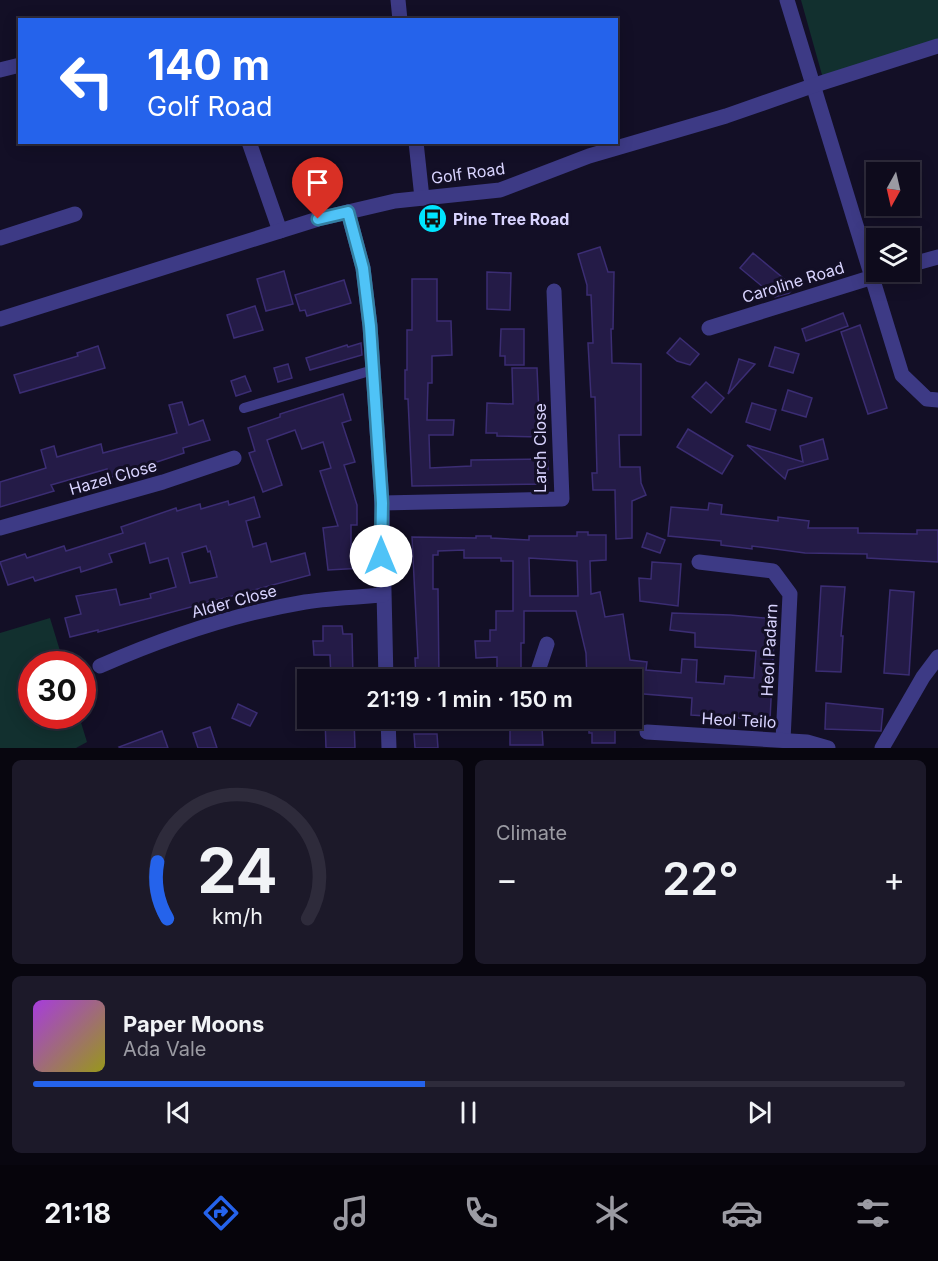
<!DOCTYPE html>
<html lang="en">
<head>
<meta charset="utf-8">
<style>
	body { margin:0; font-family:Inter,sans-serif; background:#1c1929; color:#f1f3f6; height:100vh; display:flex; flex-direction:column; font-size:22px; white-space:nowrap }
	* { box-sizing:border-box; margin:0 }
	p { font-size:20px; color:#9b9ba3 }
	.icon { flex:none; width:33px; height:33px; fill:none; stroke:currentColor; stroke-width:2; stroke-linecap:round; stroke-linejoin:round }
	.map { position:relative; height:748px; overflow:hidden }
	.sheet { display:flex; flex-direction:column; gap:12px; padding:12px; background:#08060f; flex:1 }
	.sheet>* { flex:none }
	.guide { position:absolute; left:18px; top:18px; width:600px; height:126px; border-radius:0px; box-shadow:0 3px 15px #0003,0 0 0 2px #2e2b3b; background:#2563eb; color:#fff; overflow:hidden }
	.needle { width:39px; rotate:188deg }
	.fabs { position:absolute; left:866px; top:162px; display:grid; gap:12px }
	.fabs a { display:grid; place-items:center; width:54px; height:54px; border-radius:0px; background:#0e0b1c; box-shadow:0 3px 15px #0003,0 0 0 2px #2e2b3b; font-size:30px }
	.speed { position:absolute; left:18px; top:651px; display:flex; gap:12px; font-size:30px; font-weight:700; text-align:center }
	.speed>* { display:grid; place-content:center; width:78px; height:78px; border-radius:50%; background:#0e0b1c; box-shadow:0 3px 15px #0003,0 0 0 2px #2e2b3b; line-height:1 }
	.speed .limit { border:9px solid #d22; background:#fff; color:#111 }
	.pin { position:absolute; display:grid; place-items:center; width:51px; height:51px; color:#fff; margin:-62px -26px; border-radius:50% 50% 50% 0; rotate:-45deg; box-shadow:0 0 6px #0007 }
	.pin .icon { rotate:45deg }
	.me { position:absolute; width:66px; margin:-33px; rotate:0deg; stroke-linejoin:round; filter:drop-shadow(0 0 4px #0008) }
	.turn { display:flex; align-items:center; gap:21px; height:126px; padding:0 30px; font-size:27px }
	.turn .icon { width:78px; height:78px; stroke-width:2.5 }
	.turn b { display:block; font-size:42px; line-height:51px }
	.big { font-size:45px; font-weight:600; line-height:1.1 }
	.sheet .tile { flex:1; display:flex; flex-direction:column; justify-content:center; gap:9px; min-width:0; padding:0 21px; border-radius:9px; background:#1c1929 }
	.sheet .dial { align-items:center; gap:0 }
	.dial svg { height:156px; overflow:visible; fill:none; stroke:#2e2b3b; stroke-width:7; stroke-linecap:round; text-anchor:middle }
	.dial text { fill:#f1f3f6; stroke:none }
	.song { display:flex; align-items:center; gap:18px }
	.cover { width:72px; height:72px; border-radius:9px; background:linear-gradient(135deg,hsl(280 70% 55%),hsl(60 70% 35%)) }
	.played { height:6px; border-radius:3px; background:linear-gradient(90deg,#2563eb 45%,#2e2b3b 45%) }
	.keys { display:flex; justify-content:space-around; direction:ltr }
	.heat { display:flex; justify-content:space-between; align-items:center; font-size:33px; direction:ltr }
	.sheet .tiles { flex:1; display:grid; gap:12px; grid-template-columns:1fr 1fr }
	.tile:last-child { grid-column:span 2 }
	.trip { position:absolute; left:297px; top:669px; width:345px; height:60px; border-radius:0px; background:#0e0b1c; box-shadow:0 3px 15px #0003,0 0 0 2px #2e2b3b; font-weight:600; line-height:60px; text-align:center }
	.tab-bar { display:flex; height:96px; justify-content:space-around; align-items:center; background:#06040b; color:#9b9ba3 }
	.tab-bar .icon { width:42px; height:42px }
	.tab-bar .on { color:#2563eb }
	.tab-bar b { font-size:27px; color:#f1f3f6 }
	.map>svg:first-child { display:block }
	.green { fill:#12302f }
	.building { fill:#241b47; stroke:#3b2d73; stroke-width:1.5; fill-rule:evenodd }
	.lines { fill:none; stroke-linecap:round; stroke-linejoin:round }
	.service { stroke:#3d3a85; stroke-width:10 }
	.minor { stroke:#3d3a85; stroke-width:15 }
	.route-casing { stroke:#337fa1; stroke-width:15 }
	.route { stroke:#4fc3f7; stroke-width:10 }
	.labels { text-anchor:middle; stroke-width:6; stroke-linejoin:round; paint-order:stroke }
	.street-label { font-size:16px; fill:#d9d4ff; stroke:#130f26 }
	.poi-label { font-size:16px; font-weight:bold; fill:#d9d4ff; stroke:#130f26; text-anchor:start }
</style>
</head>
<body>
<div class="map">
<svg width="938" height="748" viewBox="0 0 938 748">
	<rect width="100%" height="100%" fill="#130f26"/>
	<!-- green -->
	<g class="green">
		<polygon points="801,0 938,0 938,46 824,82"/>
		<polygon points="50,618 64,664 32,664 32,716 79,716 87,742 76,748 0,748 0,633"/>
	</g>
	<!-- building -->
	<g class="building">
		<polygon points="600,247 608,272 614,272 613,329 611,329 612,363 641,364 641,435 619,435 620,467 640,467 641,483 646,495 632,501 632,538 616,539 615,490 593,490 592,473 597,473 595,397 591,397 588,343 593,343 591,295 587,295 587,285 578,254"/>
		<polygon points="753,253 794,287 789,293 775,297 740,268"/>
		<polygon points="284,271 293,304 266,311 257,279"/>
		<polygon points="487,272 511,273 510,310 487,309"/>
		<polygon points="412,279 437,279 437,321 451,321 452,355 432,356 432,383 428,383 427,420 454,420 453,435 429,435 430,468 471,466 471,460 548,459 548,484 412,486 408,399 405,399 405,370 407,370 407,330 412,330"/>
		<polygon points="344,280 351,303 307,316 305,310 300,311 295,295"/>
		<polygon points="255,306 263,330 234,338 227,315"/>
		<polygon points="843,313 848,326 806,341 802,329"/>
		<polygon points="860,325 887,408 868,414 841,332"/>
		<polygon points="501,329 524,329 524,365 505,365 505,356 500,356"/>
		<polygon points="680,338 699,354 690,365 677,361 667,353"/>
		<polygon points="361,343 362,355 310,370 306,358 347,345 348,347"/>
		<polygon points="98,346 105,368 20,393 14,375 78,356 77,353"/>
		<polygon points="775,347 799,354 793,373 769,366"/>
		<polygon points="739,359 755,364 728,394"/>
		<polygon points="288,364 292,378 278,382 274,368"/>
		<polygon points="512,368 537,368 540,437 497,436 497,433 486,433 487,403 513,404"/>
		<polygon points="245,376 251,391 236,396 231,381"/>
		<polygon points="706,382 724,398 711,413 692,397"/>
		<polygon points="788,390 812,398 806,417 782,410"/>
		<polygon points="343,394 351,420 342,423 355,462 344,465 357,505 357,525 351,525 351,553 363,552 364,568 328,570 323,528 338,526 320,471 331,468 323,442 302,449 295,430 267,440 282,485 263,492 249,453 255,451 248,428 280,417 280,414"/>
		<polygon points="182,402 189,425 203,420 210,440 183,448 184,453 109,478 107,469 51,485 54,491 0,507 0,482 46,468 41,450 54,446 57,457 101,444 103,453 177,433 169,405"/>
		<polygon points="752,403 776,410 770,430 746,422"/>
		<polygon points="688,429 733,456 722,474 677,447"/>
		<polygon points="823,439 828,459 788,470 785,479 747,445 803,462 800,446"/>
		<path d="M254,497L260,517L246,521L253,547L266,543L271,562L305,553L310,575L98,632V630L70,637L65,618L81,614L76,596L116,589L120,605L151,598L150,594L176,587L168,558L150,563L145,543L109,554L112,562L81,572L80,567L35,581L33,577L8,585L0,562L25,554L27,558L64,546L66,551L123,533L121,527L176,508L177,511L200,504L201,509L228,501L229,505ZM206,546L208,552L210,551L217,577L190,583L182,553Z"/>
		<polygon points="709,503 722,505 721,514 778,521 778,517 809,521 808,528 858,528 858,533 917,534 917,530 938,530 938,562 867,558 867,554 805,553 752,546 752,549 721,545 721,541 668,536 671,507 708,510"/>
		<path d="M577,532H588V535H606V560L590,561L591,594L600,592L605,617L623,614L630,660L647,662L646,670L681,673L682,659L697,660L696,682L724,684L725,676L754,678L756,651L695,647V633L670,630L672,613L730,615L775,619L770,720L691,715L692,698L632,693V680H587L586,653L576,611H524V643H521V680H497V657L476,658L475,641H490V630H496V611H513V561H501V558H464V550L438,551V555H433V589H438L439,680H416L415,658H418L412,537L476,538V536H491V538L529,540V536H577ZM529,558L577,561L578,596H530Z"/>
		<polygon points="647,533 665,540 660,553 642,547"/>
		<polygon points="652,562 681,564 678,606 640,601 639,578 651,579"/>
		<polygon points="821,586 845,587 841,636 843,636 841,672 816,671"/>
		<polygon points="890,590 914,592 909,675 884,673"/>
		<polygon points="323,626 342,626 343,634 352,634 353,678 331,678 330,655 314,655 313,641 323,641"/>
		<polygon points="826,703 883,709 881,731 825,729"/>
		<polygon points="238,704 257,713 250,726 232,718"/>
		<polygon points="325,718 354,718 355,748 326,748"/>
		<polygon points="589,718 615,718 615,743 592,743 592,733 589,733"/>
		<polygon points="210,727 217,748 198,748 193,733"/>
		<polygon points="542,728 543,745 510,745 510,729"/>
		<polygon points="162,731 168,748 120,748 119,747"/>
		<polygon points="414,734 437,734 438,748 415,748"/>
	</g>
	<g class="lines">
		<!-- service -->
		<polyline class="service" points="244,408 373,370"/>
		<!-- minor -->
		<g class="minor">
			<polyline points="398,0 400,20"/>
			<polyline points="787,0 902,375 927,399 938,400"/>
			<polyline points="0,70 20,65"/>
			<polyline points="249,142 280,231"/>
			<polyline points="416,142 422,198"/>
			<polyline points="348,212 363,268 370,326 382,503 386,680"/>
			<polyline points="0,238 75,214"/>
			<polyline points="909,265 938,257"/>
			<polyline points="0,319 318,219 395,201 500,190 589,156 726,116 812,86 938,46"/>
			<polyline points="709,328 889,272"/>
			<polyline points="382,503 562,499 554,291"/>
			<polyline points="0,528 163,482 234,458"/>
			<polyline points="699,562 773,571 790,594 783,740"/>
			<path d="M100,666C166,637 234,614 305,602C330,598 357,597 383,595"/>
			<polyline points="535,680 547,644"/>
			<polyline points="388,718 389,748"/>
			<polyline points="647,732 807,742 828,748"/>
			<polyline points="882,748 923,677 938,657"/>
		</g>
	</g>
	<g class="lines">
		<defs>
			<polyline id="route" points="318,219 348,212 363,268 370,326 382,503 381,556"/>
		</defs>
		<!-- route casing -->
		<use href="#route" class="route-casing"/>
		<!-- route -->
		<use href="#route" class="route"/>
	</g>
	<!-- icons -->
	<defs>
		<symbol id="bus-disc" viewBox="-11 -11 22 22"><circle r="9.5" fill="#00e5ff" stroke="#130f26"/><path d="M-5-6H5V4H4V6H2V4H-2V6H-4V4H-5ZM-3.5-4V0h7V-4ZM-3.5 1.2v1.5H-2V1.2ZM2 1.2v1.5H3.5V1.2Z" fill="#111"/></symbol>
	</defs>
	<g fill-rule="evenodd">
		<use href="#bus-disc" x="416" y="202" width="33" height="33"/>
	</g>
	<g class="labels">
		<!-- street labels -->
		<g class="street-label">
			<text transform="translate(468 173) rotate(-8)" y="6">Golf Road</text>
			<text transform="translate(793 282) rotate(-17)" y="6">Caroline Road</text>
			<text transform="translate(540 448) rotate(-90)" y="6">Larch Close</text>
			<text transform="translate(113 477) rotate(-16)" y="6">Hazel Close</text>
			<text transform="translate(234 601) rotate(-15)" y="6">Alder Close</text>
			<text transform="translate(769 650) rotate(-87)" y="6">Heol Padarn</text>
			<text transform="translate(739 720) rotate(3)" y="6">Heol Teilo</text>
		</g>
		<!-- poi labels -->
		<g class="poi-label">
			<text x="453" y="225">Pine Tree Road</text>
		</g>
	</g>
</svg>
<div class="fabs">
<a><svg class="needle" viewBox="-14 -14 28 28"><path d="M0-13l5 13h-10z" fill="#e53935"/><path d="M0 13l5-13h-10z" fill="#9b9ba3"/></svg></a>
<a><svg class="icon" aria-label="layers" viewBox="0 0 24 24"><path d="M12 4l9 5-9 5-9-5zM3 14l9 5 9-5"/></svg></a>
</div>
<div class="speed"><div class="limit">30</div></div>
<div class="pin" style="left:318px;top:219px;background:#d93025"><svg class="icon" aria-label="arrive" viewBox="0 0 24 24"><path d="M6 21V4h12l-3 4 3 4H6"/></svg></div>
<svg class="me" style="left:381px;top:556px" viewBox="-20 -20 40 40"><circle r="19" fill="#fff"/><path d="M0-13L10 11 0 6-10 11z" fill="#4fc3f7"/></svg>
<div class="trip">21:19 · 1 min · 150 m</div>
<div class="guide">
<div class="turn"><svg class="icon" aria-label="left" viewBox="0 0 24 24"><path d="M17 20v-9H6M10 6l-5 5 5 5"/></svg><div><b>140 m</b>Golf Road</div></div>
</div>
</div>
<section class="sheet">
<div class="tiles">
<div class="tile dial"><svg viewBox="0 0 100 80">
<path d="M14 69A42 42 0 1 1 86 69"/>
<path d="M14 69A42 42 0 0 1 9 40" stroke="#2563eb"/>
<text x="50" y="56" font-size="32" font-weight="700">24</text>
<text x="50" y="72" font-size="11">km/h</text>
</svg></div>
<div class="tile"><p>Climate</p>
<div class="heat"><a>−</a><b class="big">22°</b><a>+</a></div>
</div>
<div class="tile">
<div class="song"><i class="cover"></i><div><b>Paper Moons</b><p>Ada Vale</p></div></div>
<div class="played"></div>
<div class="keys"><svg class="icon" aria-label="previous" viewBox="0 0 24 24"><path d="M18 5L8 12l10 7zM5 5v14"/></svg><svg class="icon" aria-label="pause" viewBox="0 0 24 24"><path d="M8 5v14M16 5v14"/></svg><svg class="icon" aria-label="next" viewBox="0 0 24 24"><path d="M6 5l10 7-10 7zM19 5v14"/></svg></div>
</div>
</div>
</section>
<nav class="tab-bar">
<b>21:18</b>
<svg class="icon on" aria-label="directions" viewBox="0 0 24 24"><path d="M12 3l9 9-9 9-9-9zM9 14v-3h6M13 9l2 2-2 2"/></svg>
<svg class="icon" aria-label="music" viewBox="0 0 24 24"><path d="M9 18V5l10-2v13"/><circle cx="6" cy="18" r="3"/><circle cx="16" cy="16" r="3"/></svg>
<svg class="icon" aria-label="phone" viewBox="0 0 24 24"><path d="M5 4h4l2 5-3 2q2 4 5 5l2-3 5 2v4C11 20 4 13 5 4z"/></svg>
<svg class="icon" aria-label="climate" viewBox="0 0 24 24"><path d="M12 3v18M4 7l16 10M4 17L20 7"/></svg>
<svg class="icon" aria-label="car" viewBox="0 0 24 24"><path d="M5 17H2v-5l4-1 3-4h7l3 4 3 1v5h-3M9 17h6M6 11h13"/><circle cx="7" cy="17" r="2"/><circle cx="17" cy="17" r="2"/></svg>
<svg class="icon" aria-label="filters" viewBox="0 0 24 24"><path d="M4 7h16M4 17h16"/><circle cx="9" cy="7" r="2"/><circle cx="15" cy="17" r="2"/></svg>
</nav>
</body>
</html>
